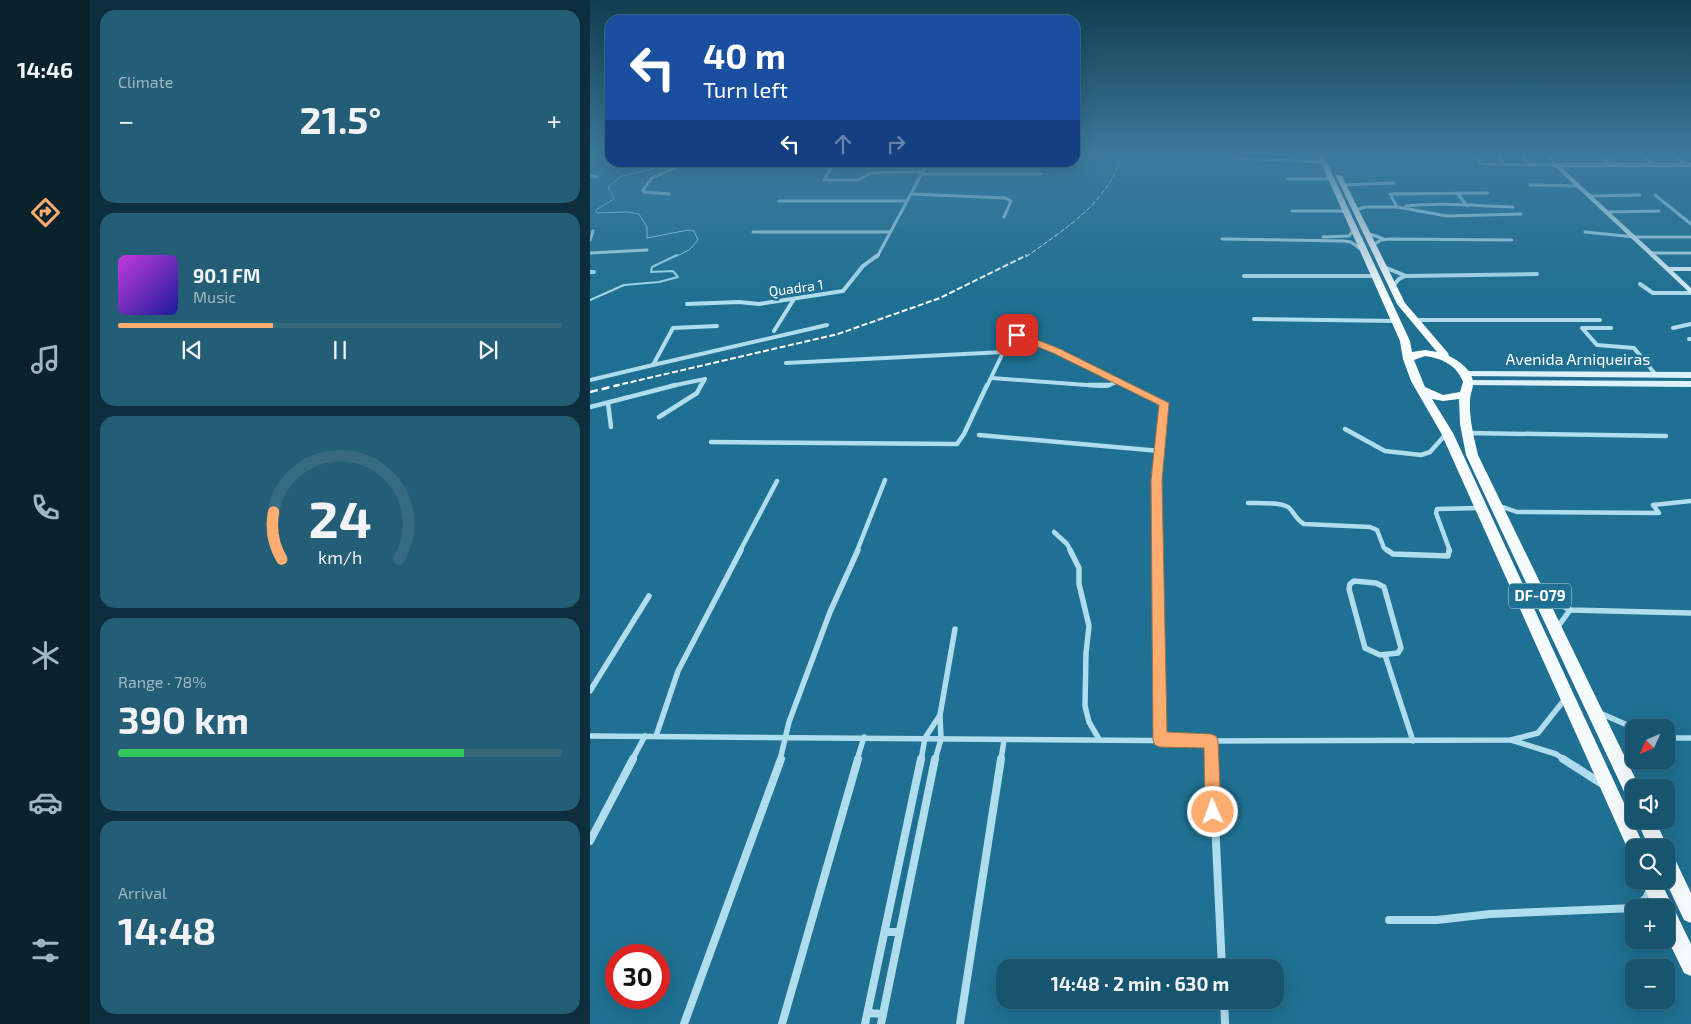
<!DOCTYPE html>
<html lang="en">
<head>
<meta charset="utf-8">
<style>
	body { margin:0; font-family:"Exo 2",sans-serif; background:#245e76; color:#f1f3f6; height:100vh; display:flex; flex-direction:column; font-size:19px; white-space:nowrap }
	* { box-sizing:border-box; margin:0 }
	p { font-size:16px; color:#9eb7c2 }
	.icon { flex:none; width:28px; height:28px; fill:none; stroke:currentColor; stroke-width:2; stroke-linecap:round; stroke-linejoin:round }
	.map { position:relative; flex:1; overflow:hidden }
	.drawer { display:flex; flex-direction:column; gap:10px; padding:10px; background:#0d2e3c; width:500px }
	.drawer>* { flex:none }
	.guide { position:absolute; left:15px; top:15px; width:475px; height:152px; border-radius:15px; box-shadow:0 5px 20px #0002,0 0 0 1px #366a81; background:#1a4fa0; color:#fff; overflow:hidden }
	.needle { width:32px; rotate:225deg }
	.fabs { position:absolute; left:1035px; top:719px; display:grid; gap:10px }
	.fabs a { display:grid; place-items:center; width:50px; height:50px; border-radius:10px; background:#17546e; box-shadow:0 5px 20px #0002,0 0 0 1px #366a81; font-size:25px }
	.speed { position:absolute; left:15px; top:944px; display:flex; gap:10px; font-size:25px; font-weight:700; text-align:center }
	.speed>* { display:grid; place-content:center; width:65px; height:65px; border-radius:50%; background:#17546e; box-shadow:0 5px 20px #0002,0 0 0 1px #366a81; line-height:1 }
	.speed .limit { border:8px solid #d22; background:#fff; color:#111 }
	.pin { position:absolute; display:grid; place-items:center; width:42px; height:42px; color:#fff; margin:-21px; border-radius:10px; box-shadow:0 2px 8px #0006 }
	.me { position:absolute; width:55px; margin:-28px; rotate:358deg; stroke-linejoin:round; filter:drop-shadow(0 0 4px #0008) }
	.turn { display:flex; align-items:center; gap:18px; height:105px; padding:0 15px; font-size:22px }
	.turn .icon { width:65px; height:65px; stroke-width:2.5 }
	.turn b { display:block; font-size:35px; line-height:42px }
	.lanes { display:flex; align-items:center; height:48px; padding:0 15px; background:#0003; justify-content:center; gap:25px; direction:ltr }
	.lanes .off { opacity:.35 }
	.big { font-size:38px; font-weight:700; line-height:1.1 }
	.drawer .widget { flex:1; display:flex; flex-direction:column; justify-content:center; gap:8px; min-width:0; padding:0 18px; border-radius:15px; background:#245e76 }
	.drawer .dial { align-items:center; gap:0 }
	.dial svg { height:130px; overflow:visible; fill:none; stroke:#366a81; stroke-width:7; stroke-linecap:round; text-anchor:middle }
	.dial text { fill:#f1f3f6; stroke:none }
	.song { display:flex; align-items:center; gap:15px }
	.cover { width:60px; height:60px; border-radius:8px; background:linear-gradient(135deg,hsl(290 70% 55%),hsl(240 70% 35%)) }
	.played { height:5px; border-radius:2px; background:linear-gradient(90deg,#fcad6f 35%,#366a81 35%) }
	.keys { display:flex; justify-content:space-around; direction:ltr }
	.heat { display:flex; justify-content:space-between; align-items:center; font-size:28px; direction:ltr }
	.charge { height:8px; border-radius:4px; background:linear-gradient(90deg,#34c759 78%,#366a81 0) }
	.trip { position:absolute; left:406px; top:959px; width:288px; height:50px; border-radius:15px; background:#17546e; box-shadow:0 5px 20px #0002,0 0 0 1px #366a81; font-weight:700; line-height:50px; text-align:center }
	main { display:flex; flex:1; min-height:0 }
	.tabs { display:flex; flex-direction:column; width:90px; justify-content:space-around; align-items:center; background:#09222c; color:#9eb7c2 }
	.tabs .icon { width:35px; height:35px }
	.tabs .on { color:#fcad6f }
	.tabs b { font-size:22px; color:#f1f3f6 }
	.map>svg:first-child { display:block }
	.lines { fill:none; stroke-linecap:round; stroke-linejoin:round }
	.stream-far1 { stroke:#a3dbef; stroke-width:1 }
	.stream { stroke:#a3dbef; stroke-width:2 }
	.street-far4 { stroke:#b0ddee; stroke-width:3 }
	.street-far3 { stroke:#b0ddee; stroke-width:4 }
	.street-far2 { stroke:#b0ddee; stroke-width:4.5 }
	.street-far1 { stroke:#b0ddee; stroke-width:5.5 }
	.street { stroke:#b0ddee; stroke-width:8 }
	.secondary { fill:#dcf1fa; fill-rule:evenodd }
	.primary { fill:#f7fcff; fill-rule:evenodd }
	.rail-far2 { stroke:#fff; stroke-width:1; stroke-dasharray:5 2; stroke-linecap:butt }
	.rail-far1 { stroke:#fff; stroke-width:2; stroke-dasharray:6 2.5; stroke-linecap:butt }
	.rail { stroke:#fff; stroke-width:2.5; stroke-dasharray:8 4; stroke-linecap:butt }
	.route { fill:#fcad6f; stroke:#a47048 }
	.labels { text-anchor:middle; stroke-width:5; stroke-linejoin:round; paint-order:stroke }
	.far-street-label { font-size:14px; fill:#fff; stroke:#1f7092 }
	.shield { fill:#1f7092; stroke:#bcd4de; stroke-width:1 }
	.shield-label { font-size:15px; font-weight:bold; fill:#fff }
	.street-label { font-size:16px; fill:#fff; stroke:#1f7092 }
</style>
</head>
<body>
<main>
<nav class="tabs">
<b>14:46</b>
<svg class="icon on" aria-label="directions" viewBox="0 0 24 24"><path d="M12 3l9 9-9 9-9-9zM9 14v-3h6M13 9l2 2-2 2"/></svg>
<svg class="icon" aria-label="music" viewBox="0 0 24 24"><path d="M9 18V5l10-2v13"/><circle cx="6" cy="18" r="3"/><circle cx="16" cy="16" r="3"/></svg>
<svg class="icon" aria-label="phone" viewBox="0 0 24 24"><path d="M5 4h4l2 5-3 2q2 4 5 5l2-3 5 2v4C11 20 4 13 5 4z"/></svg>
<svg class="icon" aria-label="climate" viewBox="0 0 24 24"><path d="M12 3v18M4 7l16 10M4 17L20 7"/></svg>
<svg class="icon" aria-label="car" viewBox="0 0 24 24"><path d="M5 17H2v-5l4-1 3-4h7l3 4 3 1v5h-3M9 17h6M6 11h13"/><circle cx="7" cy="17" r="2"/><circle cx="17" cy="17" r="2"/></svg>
<svg class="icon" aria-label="filters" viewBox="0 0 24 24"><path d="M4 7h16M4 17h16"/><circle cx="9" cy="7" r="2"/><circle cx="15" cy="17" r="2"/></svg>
</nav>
<section class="drawer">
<div class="widget"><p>Climate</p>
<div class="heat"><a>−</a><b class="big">21.5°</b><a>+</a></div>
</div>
<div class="widget">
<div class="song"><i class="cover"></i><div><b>90.1 FM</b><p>Music</p></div></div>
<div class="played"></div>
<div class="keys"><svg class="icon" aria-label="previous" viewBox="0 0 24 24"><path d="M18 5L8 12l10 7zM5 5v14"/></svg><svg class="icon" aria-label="pause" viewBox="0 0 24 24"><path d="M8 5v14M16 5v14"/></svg><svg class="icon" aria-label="next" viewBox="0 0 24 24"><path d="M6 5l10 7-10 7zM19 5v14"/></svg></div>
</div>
<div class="widget dial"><svg viewBox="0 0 100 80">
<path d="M14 69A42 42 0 1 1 86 69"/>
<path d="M14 69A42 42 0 0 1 9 40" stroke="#fcad6f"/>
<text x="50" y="56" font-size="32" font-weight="700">24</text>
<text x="50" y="72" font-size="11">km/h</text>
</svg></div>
<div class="widget"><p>Range · 78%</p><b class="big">390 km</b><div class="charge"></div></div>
<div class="widget"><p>Arrival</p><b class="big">14:48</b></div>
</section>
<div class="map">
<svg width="1101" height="1024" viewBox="0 0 1101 1024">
	<rect width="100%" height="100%" fill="#1f7092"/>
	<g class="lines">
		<!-- stream-far1 -->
		<polyline class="stream-far1" points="76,162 59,170 32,176 18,187 24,199 6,210 7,213 38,212 49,214 57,227 57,238 98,230 104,231 108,240 99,250 85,257"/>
		<!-- stream -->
		<polyline class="stream" points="0,300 34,285 69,282 88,277 83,271 61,272 62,267 87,255"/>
		<!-- street-far4 -->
		<g class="street-far4">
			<polyline points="881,154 892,164 966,165"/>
			<polyline points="907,154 913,164"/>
			<polyline points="931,154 939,165"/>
			<polyline points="957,154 966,165"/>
			<polyline points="1009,154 1021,165"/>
			<polyline points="1016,154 1028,165"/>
			<polyline points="1050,154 1064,165"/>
			<polyline points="1082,154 1096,165"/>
			<polyline points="642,158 734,162"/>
			<polyline points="242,167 234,180 268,180 281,173 333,172"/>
			<polyline points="332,174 452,174"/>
			<polyline points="0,175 7,177"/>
			<polyline points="697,179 742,179"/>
			<polyline points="754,185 804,183"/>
			<polyline points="940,185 989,186"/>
			<polyline points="867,193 877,206"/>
			<polyline points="79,194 54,192 53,190 62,178 98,162"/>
			<polyline points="321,194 415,198 421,201 414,217"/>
			<polyline points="1065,195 1101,224"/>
			<polyline points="1000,196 1050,195"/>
			<polyline points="189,201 317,201"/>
			<path d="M816,206C851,202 887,206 923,207"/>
			<polyline points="807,207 800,194 898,193"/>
			<polyline points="766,210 775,207 807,207 857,216 931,214"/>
			<polyline points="702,211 756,211"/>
			<polyline points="1017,212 1069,211"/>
			<polyline points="163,232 300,232"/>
			<polyline points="995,232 1045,237 1101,237"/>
			<polyline points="777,233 794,239"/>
			<polyline points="733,237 759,236 764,229"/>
			<polyline points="632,239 754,241 761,242 773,251"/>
			<polyline points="0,240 3,231"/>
			<polyline points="783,245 791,240 800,239 922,240"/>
			<polyline points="0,253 57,250"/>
			<polyline points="1062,253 1101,253"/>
			<polyline points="287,257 338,162"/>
		</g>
		<!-- street-far3 -->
		<g class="street-far3">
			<polyline points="794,267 816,276 947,274"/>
			<polyline points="0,272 4,272"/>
			<polyline points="654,276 786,276"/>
			<polyline points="1050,284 1063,293 1101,293"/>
			<polyline points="802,287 809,279 815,276"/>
			<polyline points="97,304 149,302 169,304 253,291 273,266 288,255"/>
			<polyline points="664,319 806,321"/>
			<polyline points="824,320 1010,320"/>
			<polyline points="1021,328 992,328 1007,345 1044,348 1066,375"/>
			<polyline points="1083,328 1101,324"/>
			<polyline points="184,331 204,299"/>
			<polyline points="1099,339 1101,339"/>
			<polyline points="196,363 414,352"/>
			<polyline points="63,365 237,325"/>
			<polyline points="402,378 510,386 517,386 529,381"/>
			<polyline points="0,380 63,365 83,328 127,326"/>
			<polyline points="81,386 115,379"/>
			<polyline points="111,386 115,379"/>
			<polyline points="397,386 420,338 427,335 466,351 540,386"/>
		</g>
		<!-- street-far2 -->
		<g class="street-far2">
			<polyline points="499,385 519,385"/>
			<polyline points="537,385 574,403 566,480 567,551"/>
			<polyline points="18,403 21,427"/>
			<polyline points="0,407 86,385"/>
			<polyline points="69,417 107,393 111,385"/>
			<polyline points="755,429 795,451 831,455 840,452 857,433"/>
			<polyline points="877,433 1076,436"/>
			<polyline points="389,435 570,451"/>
			<polyline points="121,442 367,444 374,434 397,385"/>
			<path d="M658,503C667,503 691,502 698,507C704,511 704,518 714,524L780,527L787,530L794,548L799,551"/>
			<polyline points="907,505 927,512 1069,513 1063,505 1101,501"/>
			<polyline points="464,532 477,544 481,551"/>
			<polyline points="150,551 187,481"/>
			<polyline points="267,551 295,480"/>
			<polyline points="860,551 846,513 847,509 889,508"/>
		</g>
		<!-- street-far1 -->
		<g class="street-far1">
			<polyline points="480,550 489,568 489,584 499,626 496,653 495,706 499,722 509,739"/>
			<polyline points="567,550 570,740"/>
			<polyline points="797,550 803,554 858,556 859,550"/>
			<polygon points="764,581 786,583 794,587 811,648 808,653 790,655 775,648 759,589 760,584"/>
			<polyline points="952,594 980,610 1101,613"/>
			<polyline points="967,628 980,610"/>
			<polyline points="795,655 823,741"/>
			<polyline points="0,691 59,596"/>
			<polyline points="1010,713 1044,728"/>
			<polyline points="0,736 621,741 921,740 948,733 975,699"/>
			<polyline points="66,736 88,671 151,550"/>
			<polyline points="1076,738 1101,738"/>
			<polyline points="921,740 966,754 975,760"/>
			<polyline points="621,741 622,760"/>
			<polyline points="42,760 55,736"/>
			<polyline points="190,760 199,722 240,612 268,550"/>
			<polyline points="267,760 274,737"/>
			<polyline points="331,760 335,738 350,715"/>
			<polyline points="345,760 351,739 350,715 365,629"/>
			<polyline points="411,760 414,740"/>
		</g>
		<!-- street -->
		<g class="street">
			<polyline points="622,759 632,968"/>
			<polyline points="973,759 1012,784"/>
			<polyline points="0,841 43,759"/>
			<polyline points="1045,908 1056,898 1060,890"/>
			<polyline points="799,920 847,920 900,914 1044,908"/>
			<polyline points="295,932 309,932"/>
			<polyline points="634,1000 635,1024"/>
			<polyline points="278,1013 293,1014"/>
			<polyline points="94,1024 191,759"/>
			<polyline points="192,1024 268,759"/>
			<polyline points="275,1024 331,759"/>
			<polyline points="291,1024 345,759"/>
			<polyline points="370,1024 411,759"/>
		</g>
		<!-- secondary -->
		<g class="secondary">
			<polygon points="966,163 1101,163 1101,167 971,167 1079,267 1101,267 1101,271 1083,271 1101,288 1101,294 964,166 964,164"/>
			<polygon points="875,371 1101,372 1101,378 872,376 872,372"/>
			<polygon points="878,380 1101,381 1101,387 875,385 874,383"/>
		</g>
		<!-- primary -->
		<g class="primary">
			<path d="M727,154H733L820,341L822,352L835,350L847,352L807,304L746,176L747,175L752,176L815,303L858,353L859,356C869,361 881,369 883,381C884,387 880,394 880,400C879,419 884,437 888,455L1050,788H1044V803L1038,800L876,455L870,424L869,399L853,401L842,399L863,433L1052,842L1055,848H1044V856L1040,854L851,433L821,381L813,359L810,341ZM835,356C851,358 867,365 873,382L870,392L853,395L835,387L824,360Z"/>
			<polygon points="1047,820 1065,820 1078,848 1076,852 1076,848 1059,848"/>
			<polygon points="1076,853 1083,855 1101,893 1101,923 1094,920 1075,880"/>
			<polygon points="1051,880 1070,880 1101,944 1101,976 1094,973 1076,936 1076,908 1063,908"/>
		</g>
		<!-- rail-far2 -->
		<path class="rail-far2" d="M436,257C477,227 516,205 533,154"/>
		<!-- rail-far1 -->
		<polyline class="rail-far1" points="24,386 248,334 350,298 437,255"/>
		<!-- rail -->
		<polyline class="rail" points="0,392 29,385"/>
	</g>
	<!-- sky -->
	<linearGradient id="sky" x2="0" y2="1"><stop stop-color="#113e50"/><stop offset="0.52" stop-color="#3c7a9d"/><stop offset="1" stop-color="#3c7a9d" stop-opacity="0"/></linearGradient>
	<rect width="1101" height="297" fill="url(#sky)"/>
	<!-- route -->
	<polygon class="route" points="424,333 430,333 470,349 579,403 572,480 577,732 621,734 626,736 628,741 631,812 629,818 623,820 617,818 615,812 614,748 570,747 565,745 563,740 561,480 569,405 463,353 424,337"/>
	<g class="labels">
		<!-- far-street labels -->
		<g class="far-street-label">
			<text transform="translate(206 288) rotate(-8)" y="5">Quadra 1</text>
		</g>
		<!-- shield labels -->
		<rect class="shield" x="919" y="583.5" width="62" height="25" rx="4"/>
		<g class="shield-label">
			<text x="950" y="601">DF-079</text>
		</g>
		<!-- street labels -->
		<g class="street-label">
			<text x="988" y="365">Avenida Arniqueiras</text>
		</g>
	</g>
</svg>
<div class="fabs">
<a><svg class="needle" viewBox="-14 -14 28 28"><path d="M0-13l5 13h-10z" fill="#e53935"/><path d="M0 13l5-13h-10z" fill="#9eb7c2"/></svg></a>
<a><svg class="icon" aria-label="sound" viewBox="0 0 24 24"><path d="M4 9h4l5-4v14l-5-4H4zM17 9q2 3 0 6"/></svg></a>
<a><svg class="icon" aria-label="search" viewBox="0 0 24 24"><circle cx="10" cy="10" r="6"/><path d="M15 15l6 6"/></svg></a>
<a>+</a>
<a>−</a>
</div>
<div class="speed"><div class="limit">30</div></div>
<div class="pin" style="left:427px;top:335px;background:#d93025"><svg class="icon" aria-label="arrive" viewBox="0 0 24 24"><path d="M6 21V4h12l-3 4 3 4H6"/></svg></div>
<svg class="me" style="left:623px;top:812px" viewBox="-20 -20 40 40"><circle r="17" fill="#fcad6f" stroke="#fff" stroke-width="3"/><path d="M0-11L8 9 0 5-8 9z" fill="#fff"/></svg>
<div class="trip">14:48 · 2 min · 630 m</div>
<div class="guide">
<div class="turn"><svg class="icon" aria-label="left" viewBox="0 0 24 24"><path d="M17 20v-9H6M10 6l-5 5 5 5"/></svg><div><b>40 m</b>Turn left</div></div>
<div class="lanes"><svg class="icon" aria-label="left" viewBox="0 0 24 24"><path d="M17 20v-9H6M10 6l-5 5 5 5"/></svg><svg class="icon off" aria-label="ahead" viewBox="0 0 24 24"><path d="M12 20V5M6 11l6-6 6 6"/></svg><svg class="icon off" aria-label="right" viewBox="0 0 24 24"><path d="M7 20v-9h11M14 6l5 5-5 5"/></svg></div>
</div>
</div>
</main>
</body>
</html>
